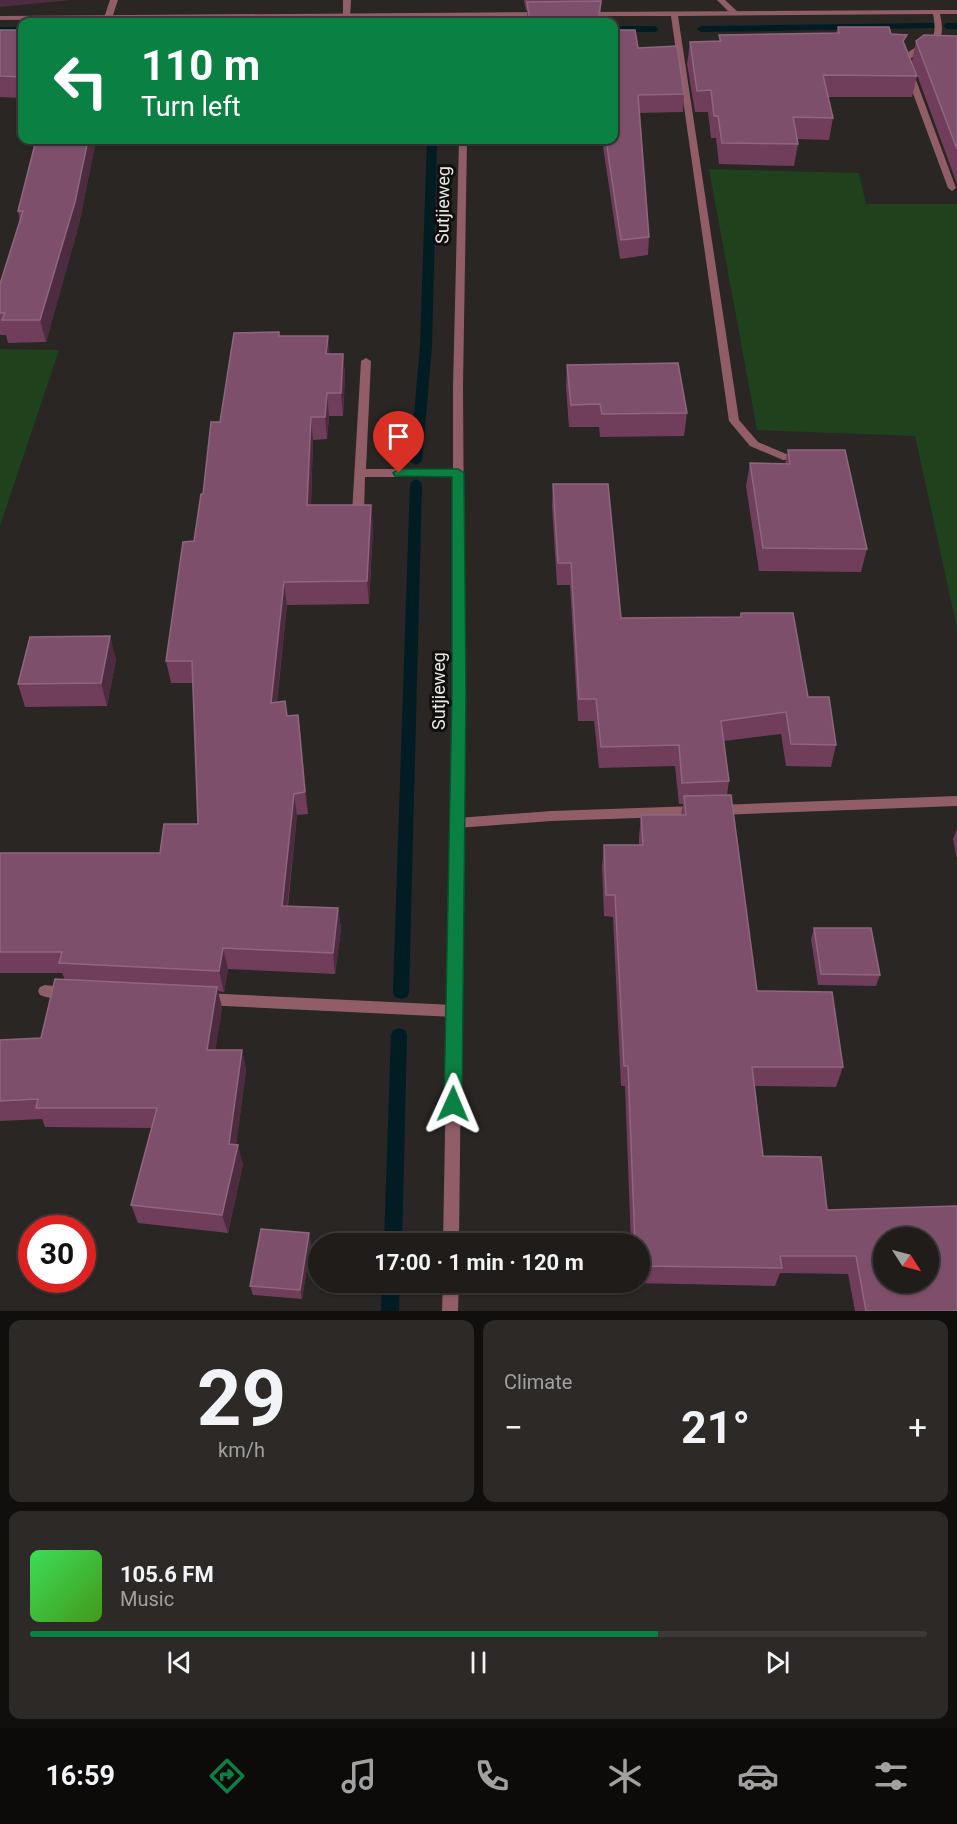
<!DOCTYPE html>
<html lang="en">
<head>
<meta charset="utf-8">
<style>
	body { margin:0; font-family:Roboto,sans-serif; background:#2c2927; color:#f1f3f6; height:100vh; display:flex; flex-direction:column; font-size:22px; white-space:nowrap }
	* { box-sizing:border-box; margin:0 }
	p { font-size:20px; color:#a1a1a2 }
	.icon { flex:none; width:33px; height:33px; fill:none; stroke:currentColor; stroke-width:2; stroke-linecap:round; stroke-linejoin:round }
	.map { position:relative; height:1311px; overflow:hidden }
	.details { display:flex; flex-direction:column; gap:9px; padding:9px; background:#110f0e; flex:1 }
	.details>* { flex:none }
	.guide { position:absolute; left:18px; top:18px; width:600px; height:126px; border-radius:12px; box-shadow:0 2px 4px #0004,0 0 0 2px #3c3a39; background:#0b8043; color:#fff; overflow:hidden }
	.needle { width:39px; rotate:126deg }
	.tools { position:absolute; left:873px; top:1227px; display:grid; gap:12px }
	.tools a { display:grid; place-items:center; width:66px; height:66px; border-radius:50%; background:#1f1c1a; box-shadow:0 2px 4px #0004,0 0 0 2px #3c3a39; font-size:30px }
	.speed { position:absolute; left:18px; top:1215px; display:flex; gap:12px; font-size:30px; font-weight:700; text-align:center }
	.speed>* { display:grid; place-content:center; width:78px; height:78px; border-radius:50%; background:#1f1c1a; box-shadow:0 2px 4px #0004,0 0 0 2px #3c3a39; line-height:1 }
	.speed .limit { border:9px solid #d22; background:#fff; color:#111 }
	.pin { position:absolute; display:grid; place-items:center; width:51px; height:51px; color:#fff; margin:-62px -26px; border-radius:50% 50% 50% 0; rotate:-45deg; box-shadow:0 0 6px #0007 }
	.pin .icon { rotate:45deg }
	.me { position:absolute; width:66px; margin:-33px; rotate:1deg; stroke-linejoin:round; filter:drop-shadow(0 0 4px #0008) }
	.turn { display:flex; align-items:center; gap:21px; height:126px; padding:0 24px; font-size:27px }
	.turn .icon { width:78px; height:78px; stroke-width:2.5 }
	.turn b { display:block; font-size:42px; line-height:51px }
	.big { font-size:45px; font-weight:700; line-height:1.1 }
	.details .card { flex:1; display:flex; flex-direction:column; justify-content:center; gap:9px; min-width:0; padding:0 21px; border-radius:12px; background:#2c2927 }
	.details .dial { align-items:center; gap:0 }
	.dial b { font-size:78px; line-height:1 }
	.song { display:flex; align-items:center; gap:18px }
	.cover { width:72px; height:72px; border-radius:9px; background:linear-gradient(135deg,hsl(130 70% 55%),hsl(100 70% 35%)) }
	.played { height:6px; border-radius:3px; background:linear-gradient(90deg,#0b8043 70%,#3c3a39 70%) }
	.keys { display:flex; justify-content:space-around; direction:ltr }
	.heat { display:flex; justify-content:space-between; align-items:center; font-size:33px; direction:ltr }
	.details .tiles { flex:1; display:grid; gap:9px; grid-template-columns:1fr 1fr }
	.card:last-child { grid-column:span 2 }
	.trip { position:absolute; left:308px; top:1233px; width:342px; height:60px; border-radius:30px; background:#1f1c1a; box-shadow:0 2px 4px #0004,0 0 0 2px #3c3a39; font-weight:700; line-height:60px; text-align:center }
	.dock { display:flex; height:96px; justify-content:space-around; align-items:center; background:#0c0b0a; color:#a1a1a2 }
	.dock .icon { width:42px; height:42px }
	.dock .selected { color:#0b8043 }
	.dock b { font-size:27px; color:#f1f3f6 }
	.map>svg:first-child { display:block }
	.green { fill:#1f421d }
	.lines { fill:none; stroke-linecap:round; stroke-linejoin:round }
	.stream { fill:#011c23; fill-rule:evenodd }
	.service { fill:#915e68; fill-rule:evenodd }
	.minor { fill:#915e68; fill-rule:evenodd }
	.wall { fill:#703d5b }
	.shaded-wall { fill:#4e2c3f }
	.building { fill:#7d4f6a; stroke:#8e677d; stroke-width:1.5; fill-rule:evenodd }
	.route { fill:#0b8043; stroke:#07532c; stroke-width:1.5 }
	.labels { text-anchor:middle; stroke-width:6; stroke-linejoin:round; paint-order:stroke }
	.street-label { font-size:18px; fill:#e9e7e5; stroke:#110f0e }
</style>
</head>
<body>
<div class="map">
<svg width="957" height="1311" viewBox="0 0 957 1311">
	<rect width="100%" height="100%" fill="#292623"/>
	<!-- green -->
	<g class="green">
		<polygon points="709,169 859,173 866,204 957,204 957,628 915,436 757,430"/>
		<polygon points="0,349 59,350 0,526"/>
	</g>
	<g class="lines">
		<!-- stream -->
		<g class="stream">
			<polygon points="933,23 937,26 936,28 701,32 697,29 701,26"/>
			<polygon points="957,23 957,29 947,29 943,26 947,23"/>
			<polygon points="614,26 655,26 659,29 655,32 614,32"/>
			<polygon points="0,27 22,27 22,32 0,33"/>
			<polygon points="427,140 437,140 432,346 422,461 416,465 410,461 420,346"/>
			<polygon points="416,479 422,483 409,992 407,997 401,999 395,997 393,992 410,483"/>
			<polygon points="399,1028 405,1030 407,1035 402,1244 384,1244 391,1035 393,1030"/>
			<polygon points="382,1282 400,1282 399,1311 381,1311"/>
		</g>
		<!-- service -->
		<g class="service">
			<polygon points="110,0 118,0 112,18 108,20 104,18"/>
			<polygon points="343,0 351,0 350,18 343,16"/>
			<polygon points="717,0 725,0 739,13 732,15"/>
			<polygon points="366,358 371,361 366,469 458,469 463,473 458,477 365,477 364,513 358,517 352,513 361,361"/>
			<polygon points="957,796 957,806 719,815 714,814 712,810 714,806 719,805"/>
			<polygon points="696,806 701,807 703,811 701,815 696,816 551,821 457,828 452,827 450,823 452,819 457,818 551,811"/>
			<path d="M45,985L72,988L74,992L72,996C63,1000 49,999 40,995L38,991L40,987Z"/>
			<polygon points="204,993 454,1005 459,1006 461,1011 459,1016 454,1017 204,1005 199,1003 197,999 199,995"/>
		</g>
		<!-- minor -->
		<g class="minor">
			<path d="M936,10H957V14H940C947,45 935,44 911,58L909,61L956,188L952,191L948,188L901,61C916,36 941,54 933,14L678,16L739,420L758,442L791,456L792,458L791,460H783L750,446L729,421L671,16H586L582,14L586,12Z"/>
			<polygon points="545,12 546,14 542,16 0,20 0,16"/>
			<polygon points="459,140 467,140 463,386 465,693 459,1244 443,1244 453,693 453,386"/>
			<polygon points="443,1282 459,1282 458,1311 442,1311"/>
		</g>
	</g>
	<!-- wall -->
	<g class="wall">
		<polygon points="524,0 602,0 599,22 527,22 527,10 526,10"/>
		<polygon points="838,27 891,34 905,44 917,76 912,97 828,97 833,118 829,140 797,139 798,144 794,166 719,164 716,138 711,138 708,112 695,112 687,64 690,42 719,41 719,35 836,33"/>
		<polygon points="0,30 22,30 22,98 0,97"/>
		<polygon points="957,36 957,184 912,61 916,41"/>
		<polygon points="638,48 684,94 683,112 639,113 649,237 648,255 620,259 602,140 614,140"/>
		<polygon points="36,140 96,140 79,224 46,342 8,343 6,335 0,335 0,284 20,221 18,211"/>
		<polygon points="279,336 329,354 343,354 345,376 343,416 329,416 327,439 313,440 311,505 371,505 373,528 369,604 287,605 277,702 287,716 298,715 308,814 297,815 288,906 338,908 341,929 335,974 228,969 224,992 218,991 222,1008 215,1050 242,1050 246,1070 236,1145 243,1164 228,1233 138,1223 131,1205 152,1128 45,1127 42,1119 0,1121 0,1040 41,1038 65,980 62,973 0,973 0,853 160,853 198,824 193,683 171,683 166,661 194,541 203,494 220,422"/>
		<polygon points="567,365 687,413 684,436 600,437 599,427 569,427 566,387"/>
		<polygon points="788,450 867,549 861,572 759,571 746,486 750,463 785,464"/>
		<polygon points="553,484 621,618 740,617 741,613 808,697 836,745 831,767 786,766 781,734 724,741 729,781 727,795 757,991 843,1067 836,1087 755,1086 763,1156 827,1210 957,1311 855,1311 848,1274 780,1273 775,1286 632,1283 639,1282 639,1244 631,1244 625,1086 621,1086 613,917 604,916 602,867 604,845 639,845 639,837 641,815 681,815 683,804 679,804 675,766 599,768 594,721 578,721 570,585 557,585 552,506"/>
		<polygon points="116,659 107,706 25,707 18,684"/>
		<polygon points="957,829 957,859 953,839"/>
		<polygon points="814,928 880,975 876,986 818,985 811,939"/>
		<polygon points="311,1243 302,1299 253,1295 250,1286"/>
	</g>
	<!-- shaded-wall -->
	<g class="shaded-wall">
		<polygon points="0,0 72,0 0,7"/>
		<polygon points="88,140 96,140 79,224 46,342 40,320"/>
		<polygon points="328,336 330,358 326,354"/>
		<polygon points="343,354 345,376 343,416 341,393"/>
		<polygon points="327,393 329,416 327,439 325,417"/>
		<polygon points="311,417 313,440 310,528 307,505"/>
		<polygon points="371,505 373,528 369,604 367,581"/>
		<polygon points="284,582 287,605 274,725 271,703"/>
		<polygon points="110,636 116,659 107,706 101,683"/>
		<polygon points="298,715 301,737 308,814 305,792"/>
		<polygon points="294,794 297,815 285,927 282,906"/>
		<polygon points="338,908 341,929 335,974 333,953"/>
		<polygon points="223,948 228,969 224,992 219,971"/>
		<polygon points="217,987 222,1008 212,1070 207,1050"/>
		<polygon points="242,1050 246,1070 234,1163 229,1144"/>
		<polygon points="238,1145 243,1164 228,1233 222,1215"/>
		<polygon points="309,1233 311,1243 302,1299 300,1290"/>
	</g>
	<!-- building -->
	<g class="building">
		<polygon points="601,1 598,22 530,22 527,2"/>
		<polygon points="838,27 889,27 891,34 907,35 903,41 917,76 823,75 833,118 793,117 798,144 722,143 718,116 714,116 711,90 697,91 690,42 721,41 719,35 839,33"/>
		<polygon points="0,30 22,30 22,77 0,76"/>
		<polygon points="614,30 635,30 638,48 677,46 684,94 638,95 649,237 621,240 606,140 614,140"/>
		<polygon points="924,35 957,36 957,149 916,41"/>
		<polygon points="36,140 88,140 75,202 40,320 2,320 5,313 0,313 0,284 23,211 18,211"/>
		<polygon points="279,332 279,336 328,336 326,354 343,354 341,393 327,393 325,417 311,417 307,505 371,505 367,581 284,582 271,703 285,701 287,716 298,715 305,792 294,794 282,906 338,908 333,953 223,948 219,971 59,963 62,952 0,952 0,853 160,853 164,824 198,824 192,661 166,661 183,542 194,541 201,494 203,494 211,422 220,422 234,333"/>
		<polygon points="678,363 687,413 602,414 600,404 571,405 567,365"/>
		<polygon points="788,450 845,450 867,549 763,548 750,463 790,464"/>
		<polygon points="553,484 608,484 621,618 741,617 741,613 793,613 808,697 829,697 836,745 791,744 786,712 721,721 729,781 682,783 679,745 601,747 596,699 579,699 571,563 558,563"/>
		<polygon points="110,636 101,683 18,684 30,637"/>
		<path d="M731,795L757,991L832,992L843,1067H752L763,1156L821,1157L827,1210L957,1206V1311H866L856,1256H780L782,1268L639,1266V1244H635L628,1066H624L615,895H606L604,845H643L641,815H686L684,796ZM884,1238H928V1282H884Z"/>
		<polygon points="814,928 871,928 880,975 821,974"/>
		<polygon points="55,979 217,987 207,1050 242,1050 229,1144 238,1145 222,1215 131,1205 157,1108 36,1108 38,1099 0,1101 0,1040 41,1038"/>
		<polygon points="261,1229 309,1233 300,1290 250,1286"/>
	</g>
	<!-- route -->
	<polygon class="route" points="399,469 458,469 464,473 466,693 462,1104 459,1110 453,1112 447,1110 444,1104 452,693 452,477 395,476 393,473"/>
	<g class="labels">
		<!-- street labels -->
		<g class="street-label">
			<text transform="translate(443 205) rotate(-89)" y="6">Sutjieweg</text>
			<text transform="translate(439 691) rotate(-90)" y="6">Sutjieweg</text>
		</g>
	</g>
</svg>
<div class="tools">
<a><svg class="needle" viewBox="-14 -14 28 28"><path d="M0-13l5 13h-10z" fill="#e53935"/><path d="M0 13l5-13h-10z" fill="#a1a1a2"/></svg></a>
</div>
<div class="speed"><div class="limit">30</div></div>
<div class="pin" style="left:399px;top:473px;background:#d93025"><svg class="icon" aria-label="arrive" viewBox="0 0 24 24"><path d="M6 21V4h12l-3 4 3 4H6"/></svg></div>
<svg class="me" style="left:453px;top:1104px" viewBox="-20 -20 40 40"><path d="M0-17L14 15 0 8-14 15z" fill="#0b8043" stroke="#fff" stroke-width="4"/></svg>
<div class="trip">17:00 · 1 min · 120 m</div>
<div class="guide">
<div class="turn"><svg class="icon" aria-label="left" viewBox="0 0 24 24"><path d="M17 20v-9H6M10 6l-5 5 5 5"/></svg><div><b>110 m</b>Turn left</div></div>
</div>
</div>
<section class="details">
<div class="tiles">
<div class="card dial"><b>29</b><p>km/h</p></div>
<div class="card"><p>Climate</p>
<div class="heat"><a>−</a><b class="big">21°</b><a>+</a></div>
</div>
<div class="card">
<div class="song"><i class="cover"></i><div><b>105.6 FM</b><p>Music</p></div></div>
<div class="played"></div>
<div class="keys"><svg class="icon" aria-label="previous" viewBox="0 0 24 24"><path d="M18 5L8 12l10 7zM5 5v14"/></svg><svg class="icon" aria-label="pause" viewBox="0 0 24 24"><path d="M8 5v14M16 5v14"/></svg><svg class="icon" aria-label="next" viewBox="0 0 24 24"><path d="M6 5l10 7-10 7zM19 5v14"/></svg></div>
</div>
</div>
</section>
<nav class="dock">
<b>16:59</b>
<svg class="icon selected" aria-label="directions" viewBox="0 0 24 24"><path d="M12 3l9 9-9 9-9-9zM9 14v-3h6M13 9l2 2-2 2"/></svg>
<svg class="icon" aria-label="music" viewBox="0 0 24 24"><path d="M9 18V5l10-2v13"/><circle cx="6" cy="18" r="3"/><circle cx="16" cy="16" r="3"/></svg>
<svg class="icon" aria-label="phone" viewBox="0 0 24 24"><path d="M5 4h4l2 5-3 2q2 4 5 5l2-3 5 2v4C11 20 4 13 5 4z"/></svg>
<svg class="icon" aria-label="climate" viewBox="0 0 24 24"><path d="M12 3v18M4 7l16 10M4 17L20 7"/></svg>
<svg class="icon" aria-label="car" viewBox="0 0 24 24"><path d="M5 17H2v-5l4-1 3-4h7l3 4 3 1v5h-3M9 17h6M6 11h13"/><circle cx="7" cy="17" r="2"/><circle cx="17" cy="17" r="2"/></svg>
<svg class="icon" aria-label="filters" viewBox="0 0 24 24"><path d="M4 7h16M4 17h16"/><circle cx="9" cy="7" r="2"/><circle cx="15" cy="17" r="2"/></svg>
</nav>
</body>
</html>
